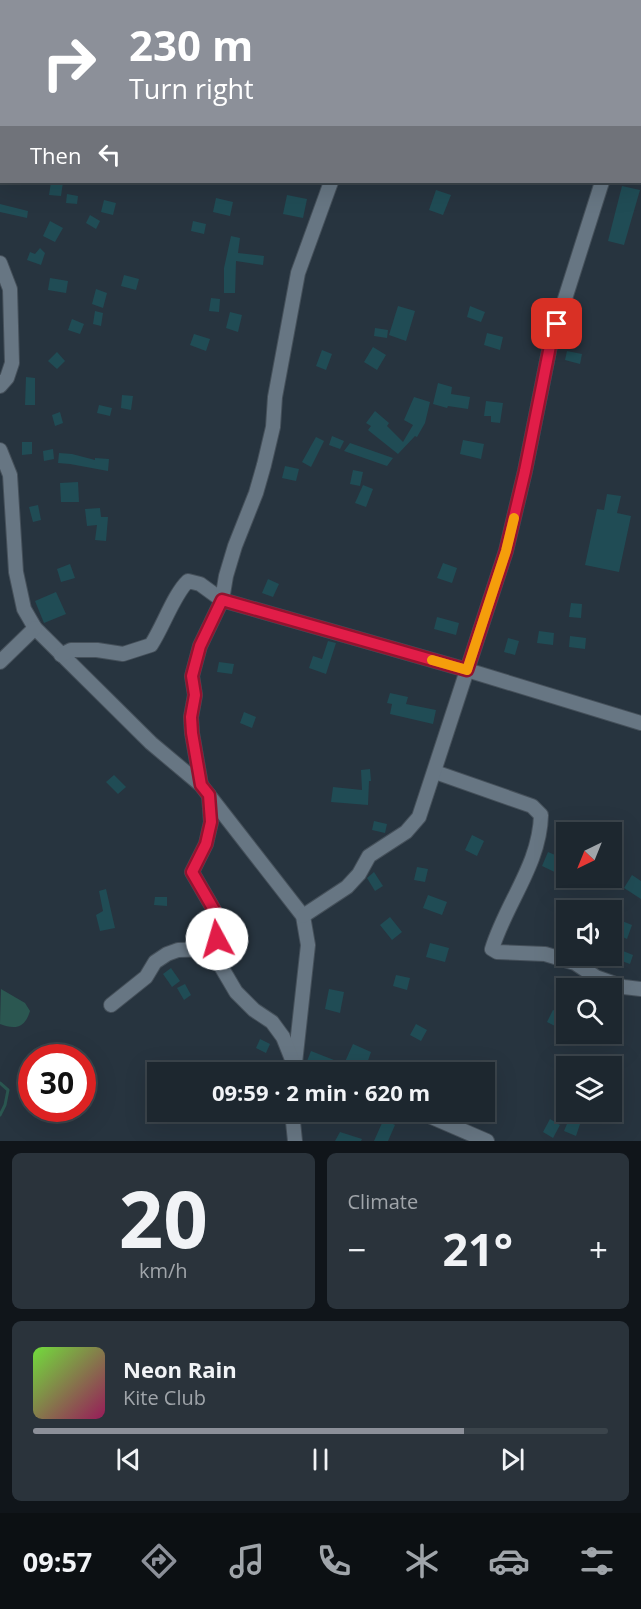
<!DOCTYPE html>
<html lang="en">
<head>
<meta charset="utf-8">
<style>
	body { margin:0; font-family:"Open Sans",sans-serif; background:#2a333b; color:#f1f3f6; height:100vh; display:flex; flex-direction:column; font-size:22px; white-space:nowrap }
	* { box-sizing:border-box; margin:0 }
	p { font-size:20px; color:#a0a5aa }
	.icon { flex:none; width:33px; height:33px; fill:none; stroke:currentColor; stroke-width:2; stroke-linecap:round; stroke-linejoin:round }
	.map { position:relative; height:1141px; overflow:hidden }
	.sheet { display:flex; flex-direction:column; gap:12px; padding:12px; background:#10151a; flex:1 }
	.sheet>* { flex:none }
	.banner { position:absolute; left:0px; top:0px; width:642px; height:183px; box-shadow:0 6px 24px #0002,0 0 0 2px #3b444b; background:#8c9099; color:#fff; overflow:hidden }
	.needle { width:39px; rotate:223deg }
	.fabs { position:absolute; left:556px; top:822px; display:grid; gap:12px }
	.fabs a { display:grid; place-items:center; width:66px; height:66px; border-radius:0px; background:#1d272f; box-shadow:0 6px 24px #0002,0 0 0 2px #3b444b; font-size:30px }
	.speed { position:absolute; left:18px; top:1044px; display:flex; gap:12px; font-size:30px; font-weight:700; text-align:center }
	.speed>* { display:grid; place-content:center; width:78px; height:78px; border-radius:50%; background:#1d272f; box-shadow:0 6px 24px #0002,0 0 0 2px #3b444b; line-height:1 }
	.speed .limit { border:9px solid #d22; background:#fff; color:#111 }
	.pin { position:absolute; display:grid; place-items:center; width:51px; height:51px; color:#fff; margin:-26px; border-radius:12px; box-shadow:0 3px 9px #0006 }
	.me { position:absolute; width:66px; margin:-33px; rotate:354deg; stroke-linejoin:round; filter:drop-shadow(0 0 4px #0008) }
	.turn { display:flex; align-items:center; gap:21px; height:126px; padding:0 30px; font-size:27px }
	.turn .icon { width:78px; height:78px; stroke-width:2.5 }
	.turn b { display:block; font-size:42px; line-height:51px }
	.then { display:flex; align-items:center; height:57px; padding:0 30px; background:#0003; gap:12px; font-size:22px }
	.big { font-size:45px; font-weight:700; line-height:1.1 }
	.sheet .card { flex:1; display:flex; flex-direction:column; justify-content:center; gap:9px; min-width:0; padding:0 21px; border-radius:9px; background:#2a333b }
	.sheet .dial { align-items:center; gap:0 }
	.dial b { font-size:78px; line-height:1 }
	.song { display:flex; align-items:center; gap:18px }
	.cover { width:72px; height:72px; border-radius:9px; background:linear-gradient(135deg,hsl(100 70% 55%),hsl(330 70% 35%)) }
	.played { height:6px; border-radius:3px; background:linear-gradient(90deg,#8c9099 75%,#3b444b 75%) }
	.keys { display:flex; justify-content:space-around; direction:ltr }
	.heat { display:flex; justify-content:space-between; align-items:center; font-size:33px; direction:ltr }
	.sheet .tiles { flex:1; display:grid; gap:12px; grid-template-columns:1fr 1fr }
	.card:last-child { grid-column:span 2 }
	.trip { position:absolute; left:147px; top:1062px; width:348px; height:60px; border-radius:0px; background:#1d272f; box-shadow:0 6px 24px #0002,0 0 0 2px #3b444b; font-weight:700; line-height:60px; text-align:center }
	.dock { display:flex; height:96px; justify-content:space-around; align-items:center; background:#0c1013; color:#a0a5aa }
	.dock .icon { width:42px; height:42px }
	.dock .current { color:#8c9099 }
	.dock b { font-size:27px; color:#f1f3f6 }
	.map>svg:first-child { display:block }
	.water { fill:#2b5751 }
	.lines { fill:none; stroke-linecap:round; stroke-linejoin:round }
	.stream { stroke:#2b5751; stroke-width:3 }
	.building { fill:#204c55 }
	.minor-casing { stroke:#45505a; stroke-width:16 }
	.minor { stroke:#677683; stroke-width:14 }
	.route-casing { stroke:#92132f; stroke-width:15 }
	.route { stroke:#e11d48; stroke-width:10 }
	.slow { stroke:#f59e0b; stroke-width:10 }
</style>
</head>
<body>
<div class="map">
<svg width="641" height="1141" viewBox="0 0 641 1141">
	<rect width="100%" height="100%" fill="#27343f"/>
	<!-- water -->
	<path class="water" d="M1,989L25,1003L30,1011C25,1028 15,1030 0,1024Z"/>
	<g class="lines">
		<!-- stream -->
		<polyline class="stream" points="0,1083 8,1090 5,1105 0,1115"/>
	</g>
	<!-- building -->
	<g class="building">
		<polygon points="51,182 63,182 61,196 49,195"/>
		<polygon points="622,186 640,190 624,245 608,241"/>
		<polygon points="436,190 451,195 443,215 429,210"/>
		<polygon points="67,194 78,196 77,204 66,203"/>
		<polygon points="287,195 307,199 303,218 283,214"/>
		<polygon points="216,198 233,202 230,216 213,212"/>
		<polygon points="104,200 116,203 113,215 101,212"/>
		<polygon points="0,204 28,211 27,218 0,212"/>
		<polygon points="90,215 100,221 96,229 86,223"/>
		<polygon points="50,221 63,228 55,242 43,236"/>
		<polygon points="193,221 206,224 204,234 191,231"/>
		<polygon points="231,236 240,238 238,253 264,256 263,265 236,261 235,293 224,293 224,268"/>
		<polygon points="40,248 45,253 41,265 27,260 30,252 35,254"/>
		<polygon points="124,275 139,279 136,290 121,286"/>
		<polygon points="50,278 68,281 66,293 48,290"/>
		<polygon points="96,289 107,293 103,308 92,304"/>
		<polygon points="211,298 220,299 219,312 209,311"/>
		<polygon points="398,306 415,311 406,341 389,335"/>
		<polygon points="470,306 485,312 481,322 467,317"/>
		<polygon points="95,311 103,313 101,326 93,324"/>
		<polygon points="230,312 242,315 238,332 226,328"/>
		<polygon points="72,319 84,324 80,334 68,330"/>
		<polygon points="375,328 388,330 387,338 374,336"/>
		<polygon points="487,333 503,337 500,350 484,345"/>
		<polygon points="194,334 210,339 206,351 190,345"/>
		<polygon points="373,347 386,355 377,370 364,362"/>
		<polygon points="322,350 332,354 326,370 316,366"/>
		<polygon points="567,351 582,354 580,364 565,360"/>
		<polygon points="57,352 65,361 57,369 48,361"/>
		<polygon points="26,377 35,378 35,405 25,405"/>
		<polygon points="438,383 452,387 451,394 470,397 468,409 448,406 447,408 433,404"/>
		<polygon points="122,395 133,396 131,410 121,408"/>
		<polygon points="414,397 430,402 425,423 417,437 415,436 398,454 368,430 371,426 366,423 375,411 389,423 387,426 403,442 413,425 404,420"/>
		<polygon points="486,401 503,403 500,423 491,422 491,416 484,416"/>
		<polygon points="99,405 112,408 110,416 97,413"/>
		<polygon points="60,412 63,423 55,426 52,415"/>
		<polygon points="332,436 344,441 340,449 329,445"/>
		<polygon points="316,437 324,441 311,467 302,462"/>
		<polygon points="463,440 484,444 481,459 460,454"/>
		<polygon points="22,442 32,442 32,454 22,455"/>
		<polygon points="350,443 393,458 387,466 344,451"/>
		<polygon points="53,449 54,459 44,461 43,451"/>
		<polygon points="59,453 72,454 95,460 95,458 109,459 108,471 70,464 58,463"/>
		<polygon points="285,466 299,469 296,481 282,478"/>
		<polygon points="353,470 363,472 360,486 350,484"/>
		<polygon points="78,482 79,502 61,502 60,483"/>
		<polygon points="363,485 373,489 366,507 355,503"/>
		<polygon points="607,494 621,496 617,513 631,516 619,572 585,565 597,509 604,510"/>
		<polygon points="38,505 41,520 33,522 29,507"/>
		<polygon points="100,508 101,517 108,517 106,541 95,540 97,525 87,526 85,509"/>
		<polygon points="443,563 457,568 452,583 437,578"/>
		<polygon points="70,564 75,578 61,582 57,569"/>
		<polygon points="268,579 279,584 273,597 262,593"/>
		<polygon points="56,592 66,614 44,623 35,601"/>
		<polygon points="571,603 582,604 581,618 569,617"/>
		<polygon points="437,617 459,623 456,635 434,629"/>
		<polygon points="539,631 554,633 553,645 537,643"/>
		<polygon points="570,636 586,638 585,649 569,647"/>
		<polygon points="508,638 519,641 515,655 504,652"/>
		<polygon points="328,641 336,643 326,674 309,668 313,656 322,659"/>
		<polygon points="219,662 234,664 232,674 217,672"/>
		<polygon points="390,693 408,697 406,704 436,710 433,724 390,714 392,704 387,703"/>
		<polygon points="244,712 256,717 252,728 240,723"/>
		<polygon points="370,769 371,781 369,781 368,805 331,802 333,787 362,790 361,770"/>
		<polygon points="114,775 126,787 118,794 106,782"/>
		<polygon points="374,821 387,824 385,833 372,830"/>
		<polygon points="472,835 484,841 477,856 465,850"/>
		<polygon points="548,852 567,860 567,867 563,876 542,866"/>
		<polygon points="417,867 428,869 425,882 414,880"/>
		<polygon points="374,872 383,886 375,891 367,878"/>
		<polygon points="632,875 641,881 641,899 624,888"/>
		<polygon points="106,889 115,928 100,931 96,915 103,911 99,891"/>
		<polygon points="428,895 447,902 442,915 423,908"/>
		<polygon points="155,897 167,897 167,906 154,905"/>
		<polygon points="197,914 206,915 205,930 196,929"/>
		<polygon points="390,917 402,932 392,940 380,925"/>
		<polygon points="617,919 632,925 627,939 612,932"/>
		<polygon points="430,943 449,948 445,962 426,957"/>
		<polygon points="623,951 633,955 630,964 619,960"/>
		<polygon points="171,968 180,981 172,987 163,974"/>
		<polygon points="396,975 410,978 407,990 393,986"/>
		<polygon points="185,984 191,995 184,1000 177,988"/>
		<polygon points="329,989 344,992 340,1013 325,1009"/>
		<polygon points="553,1010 562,1014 557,1027 547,1022"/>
		<polygon points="416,1024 427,1030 421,1041 410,1035"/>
		<polygon points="260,1039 270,1044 266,1053 256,1048"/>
		<polygon points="353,1044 371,1052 364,1072 329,1072 307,1061 311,1051 344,1064"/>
		<polygon points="372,1112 395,1112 391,1123 395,1125 388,1141 374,1141 382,1123 369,1120"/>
		<polygon points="572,1112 584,1112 576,1136 564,1131"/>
		<polygon points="550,1119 560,1125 553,1138 543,1132"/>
		<polygon points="340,1132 362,1139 361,1141 335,1141"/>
	</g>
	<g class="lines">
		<defs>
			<g id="minor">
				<polyline points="219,0 222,2"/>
				<polyline points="396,0 400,2"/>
				<polyline points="640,80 641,81"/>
				<polyline points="0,108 2,108"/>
				<polyline points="0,263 10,289 12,363 7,378 0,386"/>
				<polyline points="0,450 10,475 16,572 24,609 35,628 151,743 201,785 303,916 308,945 294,1072"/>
				<path d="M61,655L71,650H97L123,654L151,645C163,627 174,594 188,581L200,584L222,600L467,670L641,723"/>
				<polyline points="0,662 35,628"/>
				<path d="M435,772L532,806L541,815C540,864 506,903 492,949L497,952L545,954L575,963L596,977L624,987L641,989"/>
				<polyline points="201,785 192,733 191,717 195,695 192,676 200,646 222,600 226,576 235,546 256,493 264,465 273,427 275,397 298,273 331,182"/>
				<polyline points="209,795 211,822 206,844 192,872 214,910 217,924 216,958 236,992 254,1010 272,1022 283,1037 295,1067 311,1072"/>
				<polyline points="303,916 347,887 359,874 369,856 406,832 419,817 506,551 525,471 550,346 602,182"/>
				<polyline points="111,1005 146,977 155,962 167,954 178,950 216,949"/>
				<polyline points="292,1112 295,1141"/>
				<polyline points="420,1112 487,1141"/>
			</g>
		</defs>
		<!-- minor casing -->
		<use href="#minor" class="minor-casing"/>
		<!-- minor -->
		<use href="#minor" class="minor"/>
	</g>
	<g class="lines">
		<defs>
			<polyline id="route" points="217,939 214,910 192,872 206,844 211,822 209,795 201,785 192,733 191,717 195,695 192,676 200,646 222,600 467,670 506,551 525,471 550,346 557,324"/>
		</defs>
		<!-- route casing -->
		<use href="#route" class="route-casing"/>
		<!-- route -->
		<use href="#route" class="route"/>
		<!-- slow -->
		<polyline class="slow" points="432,660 467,670 506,551 514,518"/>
	</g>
</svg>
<div class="fabs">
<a><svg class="needle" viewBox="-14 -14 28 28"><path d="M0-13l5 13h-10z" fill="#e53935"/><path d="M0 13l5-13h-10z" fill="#a0a5aa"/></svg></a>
<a><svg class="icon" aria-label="sound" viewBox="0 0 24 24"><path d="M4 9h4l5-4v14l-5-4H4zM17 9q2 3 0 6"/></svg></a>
<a><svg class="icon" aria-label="search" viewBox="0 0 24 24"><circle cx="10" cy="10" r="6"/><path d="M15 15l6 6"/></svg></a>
<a><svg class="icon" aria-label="layers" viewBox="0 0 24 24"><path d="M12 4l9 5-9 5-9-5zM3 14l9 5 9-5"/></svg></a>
</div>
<div class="speed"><div class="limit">30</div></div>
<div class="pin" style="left:557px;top:324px;background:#d93025"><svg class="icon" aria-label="arrive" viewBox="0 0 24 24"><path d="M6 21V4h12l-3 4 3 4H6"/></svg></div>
<svg class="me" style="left:217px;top:939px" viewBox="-20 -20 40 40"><circle r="19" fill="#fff"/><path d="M0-13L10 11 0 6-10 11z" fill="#e11d48"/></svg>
<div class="trip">09:59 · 2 min · 620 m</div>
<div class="banner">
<div class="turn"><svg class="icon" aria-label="right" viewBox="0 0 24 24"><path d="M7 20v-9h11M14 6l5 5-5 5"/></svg><div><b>230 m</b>Turn right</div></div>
<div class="then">Then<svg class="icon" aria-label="left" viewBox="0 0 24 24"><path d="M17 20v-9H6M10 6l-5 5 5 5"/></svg></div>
</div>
</div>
<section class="sheet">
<div class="tiles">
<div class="card dial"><b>20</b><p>km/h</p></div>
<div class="card"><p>Climate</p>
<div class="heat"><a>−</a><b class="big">21°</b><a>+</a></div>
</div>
<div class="card">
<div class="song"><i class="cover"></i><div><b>Neon Rain</b><p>Kite Club</p></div></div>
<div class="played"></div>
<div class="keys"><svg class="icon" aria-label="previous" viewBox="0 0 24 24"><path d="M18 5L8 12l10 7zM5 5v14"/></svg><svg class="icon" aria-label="pause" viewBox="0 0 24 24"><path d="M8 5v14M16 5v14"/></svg><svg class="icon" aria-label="next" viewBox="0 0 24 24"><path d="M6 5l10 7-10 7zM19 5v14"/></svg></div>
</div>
</div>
</section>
<nav class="dock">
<b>09:57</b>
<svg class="icon current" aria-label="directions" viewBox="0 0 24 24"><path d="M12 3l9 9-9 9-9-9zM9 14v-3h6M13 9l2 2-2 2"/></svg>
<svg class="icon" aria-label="music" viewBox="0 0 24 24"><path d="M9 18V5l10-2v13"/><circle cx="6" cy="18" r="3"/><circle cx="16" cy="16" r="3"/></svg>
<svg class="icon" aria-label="phone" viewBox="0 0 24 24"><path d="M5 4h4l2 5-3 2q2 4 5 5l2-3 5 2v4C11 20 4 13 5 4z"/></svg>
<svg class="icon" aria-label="climate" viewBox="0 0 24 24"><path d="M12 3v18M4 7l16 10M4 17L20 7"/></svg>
<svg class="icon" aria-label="car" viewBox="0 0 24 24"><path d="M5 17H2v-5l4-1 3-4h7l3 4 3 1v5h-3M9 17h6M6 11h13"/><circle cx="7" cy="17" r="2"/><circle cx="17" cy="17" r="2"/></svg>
<svg class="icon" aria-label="filters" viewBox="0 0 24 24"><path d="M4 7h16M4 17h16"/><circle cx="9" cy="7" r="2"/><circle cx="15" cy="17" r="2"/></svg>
</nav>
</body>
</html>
